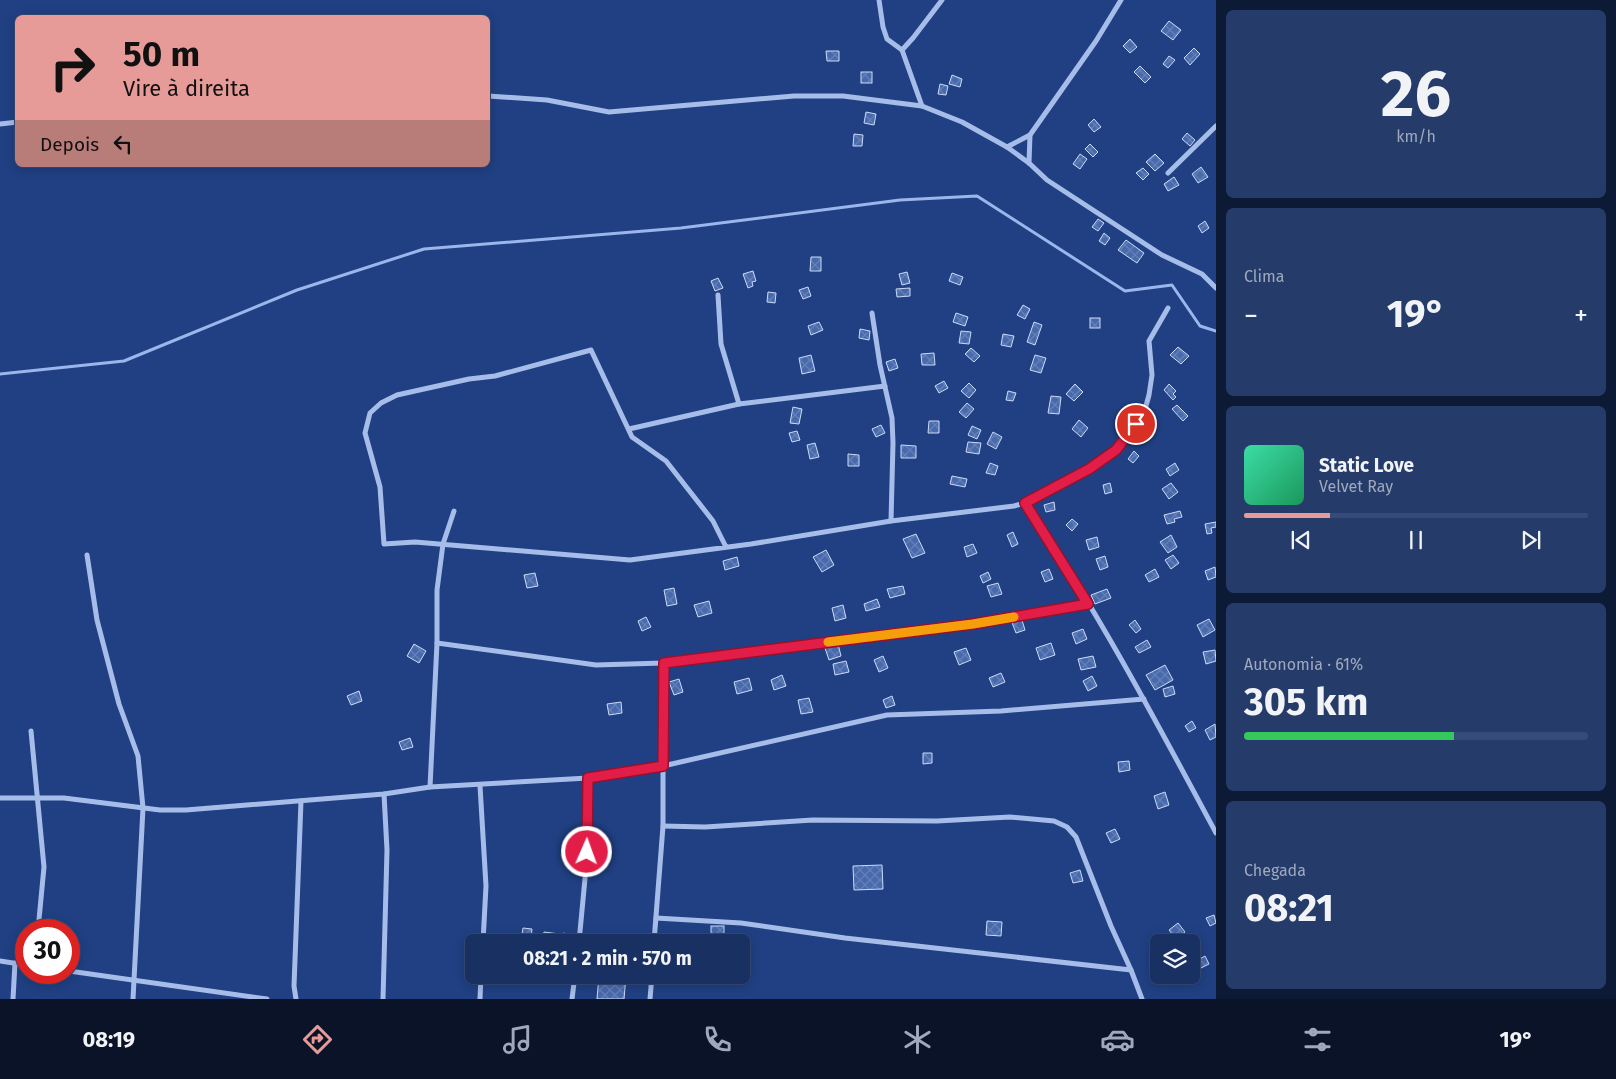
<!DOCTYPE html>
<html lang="pt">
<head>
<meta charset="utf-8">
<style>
	body { margin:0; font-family:"Fira Sans",sans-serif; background:#253c6b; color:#f1f3f6; height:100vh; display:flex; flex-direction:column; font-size:19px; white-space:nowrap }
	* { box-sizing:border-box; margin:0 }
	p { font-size:16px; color:#9fa9be }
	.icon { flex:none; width:28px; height:28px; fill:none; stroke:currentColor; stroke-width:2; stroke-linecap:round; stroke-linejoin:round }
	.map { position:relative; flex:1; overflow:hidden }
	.drawer { display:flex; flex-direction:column; gap:10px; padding:10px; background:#0d1a36; width:400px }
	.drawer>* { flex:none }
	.hud { position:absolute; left:15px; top:15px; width:475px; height:152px; border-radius:8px; box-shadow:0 2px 12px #0003,0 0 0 1px #364b77; background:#e69b98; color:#111; overflow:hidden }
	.tools { position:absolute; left:1150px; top:934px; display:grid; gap:10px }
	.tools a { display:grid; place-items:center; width:50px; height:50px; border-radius:8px; background:#183062; box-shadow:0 2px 12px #0003,0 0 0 1px #364b77; font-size:25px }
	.speed { position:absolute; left:15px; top:919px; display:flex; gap:10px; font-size:25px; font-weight:700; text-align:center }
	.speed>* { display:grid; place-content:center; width:65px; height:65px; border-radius:50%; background:#183062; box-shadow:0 2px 12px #0003,0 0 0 1px #364b77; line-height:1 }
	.speed .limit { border:8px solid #d22; background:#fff; color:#111 }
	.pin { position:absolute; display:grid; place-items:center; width:42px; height:42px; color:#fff; margin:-21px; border:2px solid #fff; border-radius:50%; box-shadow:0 1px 5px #0007 }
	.me { position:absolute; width:55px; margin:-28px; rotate:2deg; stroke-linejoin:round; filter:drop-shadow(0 0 4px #0008) }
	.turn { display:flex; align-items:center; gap:18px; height:105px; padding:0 25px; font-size:22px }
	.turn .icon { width:65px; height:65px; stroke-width:2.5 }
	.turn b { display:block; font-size:35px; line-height:42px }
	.then { display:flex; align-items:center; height:48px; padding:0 25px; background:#0003; gap:10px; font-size:19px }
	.big { font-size:38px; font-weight:700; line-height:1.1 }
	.drawer .card { flex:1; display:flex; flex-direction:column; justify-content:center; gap:8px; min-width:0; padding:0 18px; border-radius:8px; background:#253c6b }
	.drawer .dial { align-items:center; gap:0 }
	.dial b { font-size:65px; line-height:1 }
	.song { display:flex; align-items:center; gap:15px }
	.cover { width:60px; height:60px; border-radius:8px; background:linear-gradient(135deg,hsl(160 70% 55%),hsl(150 70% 35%)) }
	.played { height:5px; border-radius:2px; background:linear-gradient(90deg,#e69b98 25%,#364b77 25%) }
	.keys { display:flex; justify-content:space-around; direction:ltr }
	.heat { display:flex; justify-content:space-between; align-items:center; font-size:28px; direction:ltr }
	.charge { height:8px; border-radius:4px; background:linear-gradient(90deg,#34c759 61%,#364b77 0) }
	.trip { position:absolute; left:465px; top:934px; width:285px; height:50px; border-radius:8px; background:#183062; box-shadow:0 2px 12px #0003,0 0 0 1px #364b77; font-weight:700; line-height:50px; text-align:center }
	.dock { display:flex; height:80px; justify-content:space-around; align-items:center; background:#0a1327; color:#9fa9be }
	.dock .icon { width:35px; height:35px }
	.dock .current { color:#e69b98 }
	.dock b { font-size:22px; color:#f1f3f6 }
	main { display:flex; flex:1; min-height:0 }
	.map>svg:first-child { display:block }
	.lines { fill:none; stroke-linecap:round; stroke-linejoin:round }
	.stream { stroke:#9ab6eb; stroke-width:3 }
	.building { fill:url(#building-cross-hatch); stroke:#cbdaf7 }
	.street { stroke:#a7bde9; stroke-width:5 }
	.route-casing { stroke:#92132f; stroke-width:12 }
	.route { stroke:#e11d48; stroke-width:9 }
	.slow { stroke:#f59e0b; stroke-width:9 }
</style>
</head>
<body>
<main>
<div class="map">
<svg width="1216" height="999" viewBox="0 0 1216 999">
	<defs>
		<pattern id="building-cross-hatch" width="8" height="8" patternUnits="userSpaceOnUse" patternTransform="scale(1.25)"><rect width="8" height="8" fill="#4869ac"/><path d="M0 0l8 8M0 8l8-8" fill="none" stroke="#6380b8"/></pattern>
	</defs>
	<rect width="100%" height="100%" fill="#204083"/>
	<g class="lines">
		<!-- stream -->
		<polyline class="stream" points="0,374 124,361 297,290 424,249 681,228 900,200 977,196 1125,291 1172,285 1200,326 1216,331"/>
	</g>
	<!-- building -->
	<g class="building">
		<polygon points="1169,21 1181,30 1173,40 1161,31"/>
		<polygon points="1130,39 1137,47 1130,53 1123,46"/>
		<polygon points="1194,48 1200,54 1190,65 1184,58"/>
		<polygon points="826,51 839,51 839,61 827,61"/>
		<polygon points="1169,56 1175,60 1168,68 1163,64"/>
		<polygon points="1140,66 1151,77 1145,83 1134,72"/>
		<rect x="861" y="72" width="11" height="11"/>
		<polygon points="952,75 962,79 960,87 949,84"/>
		<polygon points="940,84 948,86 946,95 938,94"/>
		<polygon points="866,112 876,114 874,125 864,123"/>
		<polygon points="1094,119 1101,127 1094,132 1088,125"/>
		<polygon points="1187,133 1195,140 1190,146 1182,139"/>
		<polygon points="854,134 863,135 862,146 853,146"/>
		<polygon points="1090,144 1098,152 1093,157 1085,149"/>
		<polygon points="1080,154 1087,159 1080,169 1073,164"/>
		<polygon points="1155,154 1164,163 1155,171 1146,162"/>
		<polygon points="1201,167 1208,177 1198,183 1192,174"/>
		<polygon points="1143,168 1149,174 1143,180 1136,173"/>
		<polygon points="1174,177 1179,185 1168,191 1164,184"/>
		<polygon points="1098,219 1104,223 1098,231 1092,227"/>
		<polygon points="1205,221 1209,228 1202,233 1198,226"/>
		<polygon points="1104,233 1110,238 1105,245 1099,241"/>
		<polygon points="1126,240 1144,253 1137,263 1118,250"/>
		<polygon points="811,257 821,257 821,271 810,271"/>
		<polygon points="753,271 756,281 752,282 753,286 748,288 743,274"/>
		<polygon points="907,272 910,283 902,285 899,274"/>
		<polygon points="952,273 963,277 960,285 949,281"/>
		<polygon points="718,278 723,288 715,291 711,281"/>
		<polygon points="808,287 811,296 803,299 799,290"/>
		<polygon points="910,288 910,296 897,297 896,289"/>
		<polygon points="768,292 776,293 775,303 767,302"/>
		<polygon points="1023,305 1030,309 1025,319 1017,315"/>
		<polygon points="956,313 968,317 965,326 953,322"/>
		<rect x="1090" y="318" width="10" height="10"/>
		<polygon points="819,322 823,330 811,335 808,326"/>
		<polygon points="1034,322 1042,325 1035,345 1027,342"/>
		<polygon points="860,329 870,331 869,340 859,338"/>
		<polygon points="961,331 971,332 969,344 959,343"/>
		<polygon points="1003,334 1014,336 1011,347 1001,345"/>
		<polygon points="1178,347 1189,356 1181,364 1170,355"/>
		<polygon points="971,348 980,356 974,362 965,354"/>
		<polygon points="934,353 935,365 922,365 921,354"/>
		<polygon points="811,355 815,371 802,374 799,358"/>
		<polygon points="1035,355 1046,358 1041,373 1030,370"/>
		<polygon points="895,359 898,368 889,371 886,362"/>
		<polygon points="944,381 948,388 939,393 935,386"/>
		<polygon points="969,383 976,390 969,398 961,391"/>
		<polygon points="1075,384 1083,392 1074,401 1066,394"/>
		<polygon points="1169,384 1176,391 1173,394 1176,397 1173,400 1164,390"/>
		<polygon points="1008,391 1016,393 1013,401 1006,400"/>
		<polygon points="1051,396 1061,397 1059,414 1048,413"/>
		<polygon points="967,403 974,409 966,418 959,412"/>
		<polygon points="1177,405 1188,416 1183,421 1172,409"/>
		<polygon points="793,407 802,409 799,424 790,423"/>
		<polygon points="1079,420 1088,428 1081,437 1072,429"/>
		<polygon points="929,421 939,421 939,433 928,433"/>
		<polygon points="881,425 885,433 876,437 872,429"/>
		<polygon points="972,426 981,430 977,439 968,435"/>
		<polygon points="797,431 800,440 792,442 789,433"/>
		<polygon points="993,432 1002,437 996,449 987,444"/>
		<polygon points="968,442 981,443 979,454 966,452"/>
		<polygon points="815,443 819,457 810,459 807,445"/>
		<polygon points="901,445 916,446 916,458 901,458"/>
		<polygon points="1134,451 1139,456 1133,463 1128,459"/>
		<polygon points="848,454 859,455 859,466 848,466"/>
		<polygon points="990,463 998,466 995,475 986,473"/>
		<polygon points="1175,463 1179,470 1170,476 1166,469"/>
		<polygon points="952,476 967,479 965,487 950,484"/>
		<polygon points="1110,483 1112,492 1105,494 1103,485"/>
		<polygon points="1171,483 1178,492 1169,499 1162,489"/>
		<polygon points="1054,502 1055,510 1046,512 1044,505"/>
		<polygon points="1180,511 1182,517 1174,519 1175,522 1167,524 1164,515"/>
		<polygon points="1072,519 1078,524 1072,531 1066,525"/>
		<polygon points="1216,522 1216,527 1211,528 1212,533 1207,534 1205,524"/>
		<polygon points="1013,532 1018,544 1012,547 1007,535"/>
		<polygon points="916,534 925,553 912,558 903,539"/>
		<polygon points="1171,535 1177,547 1168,553 1160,542"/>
		<polygon points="1097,537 1099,547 1089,550 1086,540"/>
		<polygon points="973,544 977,553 967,557 964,547"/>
		<polygon points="826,550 834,565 822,572 813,557"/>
		<polygon points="1173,555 1179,563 1171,569 1165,560"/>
		<polygon points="1105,556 1108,567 1100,570 1096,559"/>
		<polygon points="737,557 739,566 725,570 723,561"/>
		<polygon points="1215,567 1216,577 1208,580 1205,571"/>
		<polygon points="1049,569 1053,579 1045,582 1041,572"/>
		<polygon points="1155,569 1159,577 1149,582 1145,575"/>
		<polygon points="988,572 991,579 983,583 980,576"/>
		<polygon points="535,573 538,586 527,588 524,575"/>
		<polygon points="998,583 1002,594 991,597 987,586"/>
		<polygon points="903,586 905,594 890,598 887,589"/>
		<polygon points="674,588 677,604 667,606 664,590"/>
		<polygon points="1107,589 1111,598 1095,604 1091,595"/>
		<polygon points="877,599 880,607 866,611 864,604"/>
		<polygon points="709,601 712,613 698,617 694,605"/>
		<polygon points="843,605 846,618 835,621 832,608"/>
		<polygon points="646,617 651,627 642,631 638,621"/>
		<polygon points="1021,617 1025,630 1016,633 1011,620"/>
		<polygon points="1209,619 1215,630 1203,637 1197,625"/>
		<polygon points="1135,620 1141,629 1136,633 1129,625"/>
		<polygon points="1083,629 1087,639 1076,644 1072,633"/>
		<polygon points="1147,640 1151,647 1139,653 1135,647"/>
		<polygon points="1051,643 1055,655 1040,660 1036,648"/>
		<polygon points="414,644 426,651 419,663 407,656"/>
		<polygon points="838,644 841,656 829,660 825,648"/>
		<polygon points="966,648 971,660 959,665 954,652"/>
		<polygon points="1215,650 1216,661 1206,664 1203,652"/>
		<polygon points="883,656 888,668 879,672 874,660"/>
		<polygon points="1093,656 1096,667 1081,670 1078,659"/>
		<polygon points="846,661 849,672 835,675 833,664"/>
		<polygon points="1165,665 1173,680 1155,690 1146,675"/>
		<polygon points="1001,673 1005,682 993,687 989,678"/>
		<polygon points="782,675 786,686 774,690 771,680"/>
		<polygon points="1092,676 1097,686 1088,691 1083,681"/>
		<polygon points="749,678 752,690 737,694 734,682"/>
		<polygon points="679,679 683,692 674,695 669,682"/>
		<polygon points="1173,686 1175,694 1165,697 1163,689"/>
		<polygon points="359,691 362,701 351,705 347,696"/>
		<polygon points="892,696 895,705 886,708 883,700"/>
		<polygon points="809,698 813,712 801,714 798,700"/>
		<polygon points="621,702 622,713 609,715 607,704"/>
		<polygon points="1192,721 1196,728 1189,732 1185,726"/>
		<polygon points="1215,724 1216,737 1210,740 1205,730"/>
		<polygon points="410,738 413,747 402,750 399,742"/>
		<polygon points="923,753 932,753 932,763 923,764"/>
		<polygon points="1129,761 1130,770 1119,772 1118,762"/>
		<polygon points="1165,792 1169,805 1158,809 1154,796"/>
		<polygon points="1115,829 1120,839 1111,843 1106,833"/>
		<polygon points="882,865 883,889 854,890 853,866"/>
		<polygon points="1080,870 1083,881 1073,883 1070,873"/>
		<polygon points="1214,915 1216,923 1210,926 1206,918"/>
		<polygon points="987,921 1002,922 1001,936 986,935"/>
		<polygon points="1178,923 1185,932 1176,939 1169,930"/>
		<rect x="711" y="926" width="13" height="11"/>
		<polygon points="523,928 532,929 531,938 528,938 528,941 521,940"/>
		<polygon points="544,932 560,934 559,942 542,942"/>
		<polygon points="563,933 572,935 570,942 562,942"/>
		<polygon points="1205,956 1209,964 1195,971 1191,964"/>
		<polygon points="599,975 626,976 624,999 597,999"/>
	</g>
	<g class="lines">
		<!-- street -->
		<g class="street">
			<polyline points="879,0 883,27 887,39 902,50 922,106"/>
			<polyline points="902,50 913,38 942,0"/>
			<polyline points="488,96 547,100 609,112 794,96 843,96 922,106 962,122 1007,147 1029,163 1047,180 1162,255 1202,274 1216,288"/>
			<polyline points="0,124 18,122"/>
			<polyline points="1007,147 1030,135 1096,41 1121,0"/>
			<polyline points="1029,163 1030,135"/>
			<polyline points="1168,173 1216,126"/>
			<polyline points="718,295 721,344 739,404"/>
			<polyline points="872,313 880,365 892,418 893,443 891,521"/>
			<polyline points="629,429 739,404 885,386"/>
			<path d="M1025,503C1096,608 1156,721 1216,833"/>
			<polyline points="726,547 713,521 666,461 632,437 591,350 495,376 469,379 397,395 381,403 370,413 365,433 380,487 384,544 415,542 630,560 751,544 891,521 1014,506 1025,503 1089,469 1115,450 1136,424 1144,413 1149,395 1152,375 1149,341 1168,308"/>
			<polyline points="87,555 97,620 119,704 138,756 143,808 133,999"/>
			<polyline points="437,643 596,665 663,663 973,624 1088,604"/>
			<polyline points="31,731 44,867 38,930"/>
			<polyline points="480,786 486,886 483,942"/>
			<polyline points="430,787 437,643 437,590 443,544 454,511"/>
			<polyline points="0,798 64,798 160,810 186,810 384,794 430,787 588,778 663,766 887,715 1001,711 1144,699"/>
			<polyline points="663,826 705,827 813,820 937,821 1010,817 1054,821 1067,827 1076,837 1111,926 1131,970 1142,999"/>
			<polyline points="656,918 741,923 845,938 1131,970"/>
			<polyline points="579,942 586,868 588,778"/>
			<polyline points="654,942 663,826 663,663"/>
			<polyline points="0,961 26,965"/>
			<polyline points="69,971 267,999"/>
			<polyline points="13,999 15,963"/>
			<polyline points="296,999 294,986 301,801"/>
			<polyline points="383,999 387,850 384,794"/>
			<polyline points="480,999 481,975"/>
			<polyline points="572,999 575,975"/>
			<polyline points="650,999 652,975"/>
		</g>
	</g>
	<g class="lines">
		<defs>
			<polyline id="route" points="587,852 588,778 663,766 664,663 973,624 1088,604 1025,503 1089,469 1116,450 1136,424"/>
		</defs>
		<!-- route casing -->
		<use href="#route" class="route-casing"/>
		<!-- route -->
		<use href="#route" class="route"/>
		<!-- slow -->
		<polyline class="slow" points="828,642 973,624 1014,617"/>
	</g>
</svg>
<div class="tools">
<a><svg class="icon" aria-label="layers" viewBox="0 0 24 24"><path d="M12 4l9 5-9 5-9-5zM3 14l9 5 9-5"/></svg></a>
</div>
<div class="speed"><div class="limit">30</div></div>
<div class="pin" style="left:1136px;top:424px;background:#d93025"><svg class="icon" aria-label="arrive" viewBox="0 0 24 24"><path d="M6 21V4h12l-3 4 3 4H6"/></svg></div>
<svg class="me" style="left:587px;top:852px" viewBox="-20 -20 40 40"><circle r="17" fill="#e11d48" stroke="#fff" stroke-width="3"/><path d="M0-11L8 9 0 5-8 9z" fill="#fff"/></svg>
<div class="trip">08:21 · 2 min · 570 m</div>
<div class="hud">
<div class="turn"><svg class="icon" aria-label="right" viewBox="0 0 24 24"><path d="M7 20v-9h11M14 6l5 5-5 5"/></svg><div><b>50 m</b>Vire à direita</div></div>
<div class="then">Depois<svg class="icon" aria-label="left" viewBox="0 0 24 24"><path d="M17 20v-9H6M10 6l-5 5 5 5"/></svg></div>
</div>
</div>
<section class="drawer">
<div class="card dial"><b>26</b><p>km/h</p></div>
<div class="card"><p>Clima</p>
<div class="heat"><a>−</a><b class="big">19°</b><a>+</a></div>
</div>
<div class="card">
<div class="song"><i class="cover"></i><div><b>Static Love</b><p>Velvet Ray</p></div></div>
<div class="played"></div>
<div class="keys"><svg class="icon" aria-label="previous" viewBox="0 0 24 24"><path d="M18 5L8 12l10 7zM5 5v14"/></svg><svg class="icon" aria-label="pause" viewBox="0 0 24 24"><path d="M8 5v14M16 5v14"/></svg><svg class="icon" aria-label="next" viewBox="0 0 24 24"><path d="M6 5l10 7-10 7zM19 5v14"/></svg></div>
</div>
<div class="card"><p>Autonomia · 61%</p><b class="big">305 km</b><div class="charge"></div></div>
<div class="card"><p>Chegada</p><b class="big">08:21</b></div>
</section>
</main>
<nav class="dock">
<b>08:19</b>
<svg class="icon current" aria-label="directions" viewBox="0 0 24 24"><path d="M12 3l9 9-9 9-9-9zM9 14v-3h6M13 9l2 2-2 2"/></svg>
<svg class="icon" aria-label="music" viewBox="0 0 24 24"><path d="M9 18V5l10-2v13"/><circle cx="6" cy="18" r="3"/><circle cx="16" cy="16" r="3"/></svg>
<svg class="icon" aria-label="phone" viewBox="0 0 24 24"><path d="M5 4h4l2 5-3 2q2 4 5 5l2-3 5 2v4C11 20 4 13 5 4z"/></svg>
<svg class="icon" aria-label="climate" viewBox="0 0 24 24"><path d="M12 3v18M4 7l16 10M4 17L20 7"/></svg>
<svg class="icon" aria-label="car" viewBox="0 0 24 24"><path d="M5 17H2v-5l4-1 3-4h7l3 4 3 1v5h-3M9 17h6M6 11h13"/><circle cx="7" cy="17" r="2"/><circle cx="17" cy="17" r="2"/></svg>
<svg class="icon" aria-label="filters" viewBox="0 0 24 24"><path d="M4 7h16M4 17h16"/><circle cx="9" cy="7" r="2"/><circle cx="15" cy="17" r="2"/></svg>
<b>19°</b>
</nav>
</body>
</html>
